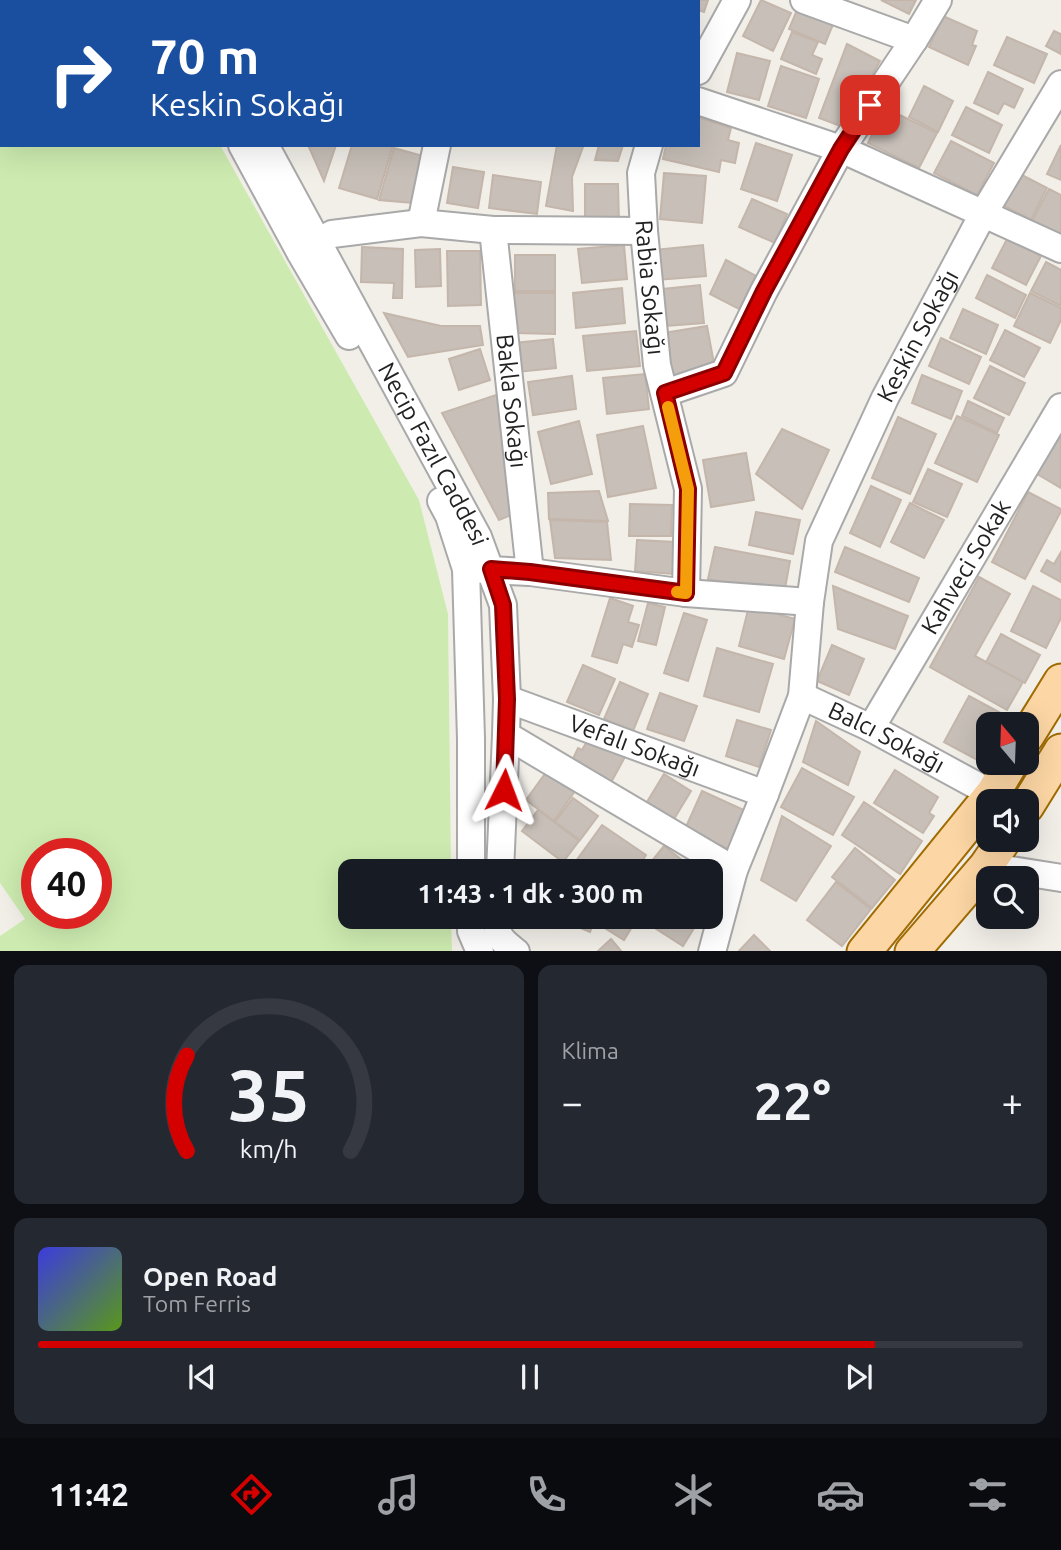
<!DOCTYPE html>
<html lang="tr">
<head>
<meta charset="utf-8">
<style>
	body { margin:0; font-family:Ubuntu,sans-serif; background:#242831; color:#f1f3f6; height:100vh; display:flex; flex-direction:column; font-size:26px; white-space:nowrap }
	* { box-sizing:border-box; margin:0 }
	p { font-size:23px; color:#9ea1a6 }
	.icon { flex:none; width:38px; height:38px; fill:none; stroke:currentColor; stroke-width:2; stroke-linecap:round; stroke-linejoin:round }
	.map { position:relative; height:951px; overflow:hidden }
	.sheet { display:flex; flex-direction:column; gap:14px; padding:14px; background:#0d0f14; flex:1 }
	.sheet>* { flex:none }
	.top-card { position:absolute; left:0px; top:0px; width:700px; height:147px; box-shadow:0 7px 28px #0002; background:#1a4fa0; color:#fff; overflow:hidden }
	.needle { width:46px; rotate:341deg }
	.tools { position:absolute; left:976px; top:712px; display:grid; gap:14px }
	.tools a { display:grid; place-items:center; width:63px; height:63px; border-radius:14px; background:#171b24; box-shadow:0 7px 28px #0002; font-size:35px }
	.speed { position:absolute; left:21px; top:838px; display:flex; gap:14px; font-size:35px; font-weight:700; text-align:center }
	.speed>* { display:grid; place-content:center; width:91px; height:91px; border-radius:50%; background:#171b24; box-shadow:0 7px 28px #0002; line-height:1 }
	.speed .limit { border:10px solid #d22; background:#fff; color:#111 }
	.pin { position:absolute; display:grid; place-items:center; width:60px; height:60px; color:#fff; margin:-30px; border-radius:14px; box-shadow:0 4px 10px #0006 }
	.me { position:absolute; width:77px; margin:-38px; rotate:3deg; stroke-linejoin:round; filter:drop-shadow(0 0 5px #0008) }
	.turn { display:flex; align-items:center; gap:24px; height:147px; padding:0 35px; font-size:32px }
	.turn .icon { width:91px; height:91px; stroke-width:2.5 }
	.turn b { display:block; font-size:49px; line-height:60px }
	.big { font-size:52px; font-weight:600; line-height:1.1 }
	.sheet .widget { flex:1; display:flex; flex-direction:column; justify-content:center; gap:10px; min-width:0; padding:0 24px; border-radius:14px; background:#242831 }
	.sheet .dial { align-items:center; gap:0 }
	.dial svg { height:182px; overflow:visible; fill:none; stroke:#363941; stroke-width:7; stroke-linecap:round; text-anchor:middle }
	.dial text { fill:#f1f3f6; stroke:none }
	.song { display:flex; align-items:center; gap:21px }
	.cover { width:84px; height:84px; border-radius:10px; background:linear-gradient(135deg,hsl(240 70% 55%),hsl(90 70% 35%)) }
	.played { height:7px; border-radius:4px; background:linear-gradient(90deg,#d40000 85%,#363941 85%) }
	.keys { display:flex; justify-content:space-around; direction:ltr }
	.heat { display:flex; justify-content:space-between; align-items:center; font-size:38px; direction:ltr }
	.sheet .tiles { flex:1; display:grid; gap:14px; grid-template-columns:1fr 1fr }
	.widget:last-child { grid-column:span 2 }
	.trip { position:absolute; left:338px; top:859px; width:385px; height:70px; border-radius:14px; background:#171b24; box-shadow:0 7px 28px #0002; font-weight:600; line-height:70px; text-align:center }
	.tabs { display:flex; height:112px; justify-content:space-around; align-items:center; background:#090b0e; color:#9ea1a6 }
	.tabs .icon { width:49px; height:49px }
	.tabs .on { color:#d40000 }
	.tabs b { font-size:32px; color:#f1f3f6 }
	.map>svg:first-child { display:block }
	.grass { fill:#cdebb0; fill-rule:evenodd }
	.building { fill:#c7bfb8; stroke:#c4b6ab; stroke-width:2 }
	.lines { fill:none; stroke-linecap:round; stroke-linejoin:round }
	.minor-casing { stroke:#a9a9a9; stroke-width:30 }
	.major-casing { stroke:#a06b00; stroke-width:37 }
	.minor { stroke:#fff; stroke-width:26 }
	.major { stroke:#fcd6a4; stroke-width:33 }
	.route-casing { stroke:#8a0000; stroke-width:18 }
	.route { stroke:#d40000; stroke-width:12 }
	.slow { stroke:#f59e0b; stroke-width:12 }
	.labels { text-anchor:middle; stroke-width:5; stroke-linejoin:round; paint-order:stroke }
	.street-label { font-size:24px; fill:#222; stroke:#fff }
</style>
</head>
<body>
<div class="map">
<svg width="1061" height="952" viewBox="0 0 1061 952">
	<rect width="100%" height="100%" fill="#f2efe9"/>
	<!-- grass -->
	<path class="grass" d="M2,75V145H220L419,500L448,614L451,871L350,872V917H451L452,951H0V936L25,919L0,883V76ZM37,854H96V914H37Z"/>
	<!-- building -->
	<g class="building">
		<polygon points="671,0 708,0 704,12 698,10 698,2 672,2"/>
		<polygon points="761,0 791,13 773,51 743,36"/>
		<polygon points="881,0 916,0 909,14"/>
		<polygon points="800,3 836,17 825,44 789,29"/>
		<polygon points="943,16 977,31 972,45 976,46 968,65 929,47"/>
		<polygon points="1054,31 1061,34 1061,54 1046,46"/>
		<polygon points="792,32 818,42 812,55 822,59 816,74 781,59"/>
		<polygon points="1007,37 1047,54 1034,83 994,65"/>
		<polygon points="847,44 880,61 843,127 819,118"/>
		<polygon points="737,53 770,61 759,100 727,92"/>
		<polygon points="781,66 819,79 806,118 768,106"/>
		<polygon points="988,72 1023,89 1014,108 1004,103 998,114 974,103"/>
		<polygon points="924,86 953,101 938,132 909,117"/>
		<polygon points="966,107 1002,125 989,153 952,135"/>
		<polygon points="885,108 937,133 919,168 868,143"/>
		<polygon points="698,117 731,128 728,140 739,143 735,163 721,160 719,172 663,159 666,145 698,145"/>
		<polygon points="951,141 994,163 977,195 934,173"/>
		<polygon points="756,143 792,155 777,201 741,189"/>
		<polygon points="308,145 336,145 324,181"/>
		<polygon points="352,145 393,145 377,199 339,188"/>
		<polygon points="557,145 580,145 583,147 572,177 573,211 546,206"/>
		<polygon points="599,145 623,145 618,161 595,160"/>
		<polygon points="1061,145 1061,180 1047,174"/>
		<polygon points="394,148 423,156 413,203 379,200"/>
		<polygon points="453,167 484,172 478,208 447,203"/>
		<polygon points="664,173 706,176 702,223 660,219"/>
		<polygon points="1020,174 1047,188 1031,220 1003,205"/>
		<polygon points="493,175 541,182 537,214 489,208"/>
		<polygon points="585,184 618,184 619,222 585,222"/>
		<polygon points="1049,189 1061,195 1061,236 1032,221"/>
		<polygon points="752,199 787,214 775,243 739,227"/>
		<polygon points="1007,239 1041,256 1026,285 992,268"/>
		<polygon points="624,245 627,279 582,283 578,249"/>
		<polygon points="703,245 706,276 657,280 655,250"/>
		<polygon points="362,247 403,249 402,298 393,298 394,283 361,282"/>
		<polygon points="440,249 441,286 416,287 415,250"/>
		<polygon points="447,251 480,251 481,305 448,306"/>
		<rect x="515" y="255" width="40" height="36"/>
		<polygon points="726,260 756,276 739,309 710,294"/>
		<polygon points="1046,262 1061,270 1061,306 1031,291"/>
		<polygon points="987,275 1026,295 1015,318 976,298"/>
		<polygon points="700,285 704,323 666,326 663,289"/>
		<polygon points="622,288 625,323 576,328 573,293"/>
		<polygon points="514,293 555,293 555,334 514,333"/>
		<polygon points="1030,293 1061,308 1061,320 1050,343 1014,326"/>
		<polygon points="963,309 998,325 986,354 950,338"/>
		<polygon points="384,313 441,326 480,326 483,345 408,357"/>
		<polygon points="707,326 715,369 671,377 663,333"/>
		<polygon points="1005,330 1040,348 1024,377 990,360"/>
		<polygon points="636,331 640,366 587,371 583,336"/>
		<polygon points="941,338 981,357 969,384 929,366"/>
		<polygon points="553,339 556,368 517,372 514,343"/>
		<polygon points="480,349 490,380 459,390 449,359"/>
		<polygon points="990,366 1025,383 1009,415 974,398"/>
		<polygon points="645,374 649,409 607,414 603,378"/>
		<polygon points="922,375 962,391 951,419 912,403"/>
		<polygon points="572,376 576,409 533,415 528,382"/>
		<polygon points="499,394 521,511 499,520 442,413"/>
		<polygon points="968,401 1004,418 997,433 962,416"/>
		<polygon points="957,416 999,435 977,482 935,463"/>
		<polygon points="898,417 936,434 910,494 872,478"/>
		<polygon points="579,421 592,474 551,484 538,432"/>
		<polygon points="643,426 656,488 608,497 597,435"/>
		<polygon points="782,429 829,450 802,509 756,474"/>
		<polygon points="1061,430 1061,488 1037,474"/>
		<polygon points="746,453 754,500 711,507 703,460"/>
		<polygon points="928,469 962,484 947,517 913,502"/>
		<polygon points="871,486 901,500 880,547 850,533"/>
		<polygon points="599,491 608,521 549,519 548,493"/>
		<polygon points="1028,492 1061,509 1061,511 1025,579 992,562"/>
		<polygon points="910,503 944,520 924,558 891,542"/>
		<polygon points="630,504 672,505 671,536 629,536"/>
		<polygon points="756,512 800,520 793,554 749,545"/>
		<polygon points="550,520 607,522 611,560 555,558"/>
		<polygon points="637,540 676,542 674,574 635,571"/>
		<polygon points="715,547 790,561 784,594 708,579"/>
		<polygon points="845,547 919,578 909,602 835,572"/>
		<polygon points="1061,552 1061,582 1041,571 1047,560 1054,564"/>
		<polygon points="979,577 1010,594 975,656 1023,682 1007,710 930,667"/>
		<polygon points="833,586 908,616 895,649 838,629"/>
		<polygon points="1033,586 1061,600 1061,618 1046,648 1011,631"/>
		<polygon points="610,598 633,606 628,622 639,625 632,647 623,644 617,663 592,656"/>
		<polygon points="648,603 665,607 656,645 638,641"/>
		<polygon points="749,606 795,619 784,659 739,646"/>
		<polygon points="684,613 707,620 688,681 664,673"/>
		<polygon points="1001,634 1040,655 1025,683 986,662"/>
		<polygon points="832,645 864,659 849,695 817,681"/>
		<polygon points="717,648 773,664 759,712 704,696"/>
		<polygon points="583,665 615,679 599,715 567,702"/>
		<polygon points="620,682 648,694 633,731 604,719"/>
		<polygon points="660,693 697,706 684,741 647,729"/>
		<polygon points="969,696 1008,717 1004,724 989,724 989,752 983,763 944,742"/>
		<polygon points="737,720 771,730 759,767 726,756"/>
		<polygon points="816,721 860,752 848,785 803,762"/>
		<polygon points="590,736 626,755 607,790 568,769 578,748 582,750"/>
		<polygon points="802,768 854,797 833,835 781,807"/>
		<polygon points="895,770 938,797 929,813 934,816 923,833 874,803"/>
		<polygon points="547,771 575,791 554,821 526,800"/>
		<polygon points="664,774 691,791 674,819 647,802"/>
		<polygon points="702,791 746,811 729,849 685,829"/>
		<polygon points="573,798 598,816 580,840 555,822"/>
		<polygon points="864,802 922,841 900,874 842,835"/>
		<polygon points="538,810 579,841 563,862 522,831"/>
		<polygon points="782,816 831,846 796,901 761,880"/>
		<polygon points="602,825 646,855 635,872 592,872 576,861"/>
		<polygon points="664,846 691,867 687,872 643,872"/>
		<polygon points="855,848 895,880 872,908 832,877"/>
		<polygon points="836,882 871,909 842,946 807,920"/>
		<polygon points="526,917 596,917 590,932 556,918 552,928"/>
		<polygon points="609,917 638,917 624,940 603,927"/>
		<polygon points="655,917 694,917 699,920 683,946 650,925"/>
		<polygon points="754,935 771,952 738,952"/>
		<polygon points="611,939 622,952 597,952"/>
	</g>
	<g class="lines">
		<defs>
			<g id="minor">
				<polyline points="191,0 192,2"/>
				<polyline points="491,0 495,2"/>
				<polyline points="804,0 914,40"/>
				<polyline points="118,2 123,0"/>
				<polyline points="286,2 287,0"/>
				<polyline points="0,53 2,52"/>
				<polyline points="698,71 737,0"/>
				<polyline points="698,101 841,149 1061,249"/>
				<polyline points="242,145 301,254 349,336"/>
				<path id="s1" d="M265,145L478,537L503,605L507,699L506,735L500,872"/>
				<path id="s2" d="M649,145L641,173L644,231L657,365L688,489L686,593"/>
				<polyline points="421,223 437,145"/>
				<path id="s3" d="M493,230L530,572"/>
				<polyline points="305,251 317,242 332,234 421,223 493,230 644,231"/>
				<polyline points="665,393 724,373 764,291 841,149 914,40 938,0"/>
				<polyline points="441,501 449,516 466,569 471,739 471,872"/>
				<path id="s4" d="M466,569L530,572L686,593L810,602L819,541L885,398L983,214L1061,84"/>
				<path id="s5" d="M802,696L871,728L1007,802"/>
				<path id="s6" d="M507,699L765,794"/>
				<path id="s7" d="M871,728L1061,407"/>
				<polyline points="506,735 734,870"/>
				<polyline points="986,866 1061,878"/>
				<polyline points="471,917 471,931 480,952"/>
				<path d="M497,917C496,937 501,940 516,952"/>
				<polyline points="712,952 734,870 765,794 802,696 810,602"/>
			</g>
			<g id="major">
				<polyline points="1027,736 1061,681"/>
				<polyline points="1027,806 1061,751"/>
				<polyline points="864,952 993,793 1011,763"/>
				<polyline points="912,952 986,866 1004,840"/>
			</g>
		</defs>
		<!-- minor casing -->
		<use href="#minor" class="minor-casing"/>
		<!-- major casing -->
		<use href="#major" class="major-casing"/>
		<!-- minor -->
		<use href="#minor" class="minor"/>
		<!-- major -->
		<use href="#major" class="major"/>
	</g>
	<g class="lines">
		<defs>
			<polyline id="route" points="504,790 507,699 503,605 491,569 530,572 686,593 688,489 665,393 724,373 764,291 841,149 870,105"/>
		</defs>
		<!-- route casing -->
		<use href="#route" class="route-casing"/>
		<!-- route -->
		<use href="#route" class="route"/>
		<!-- slow -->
		<polyline class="slow" points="668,407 688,489 686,593 677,592"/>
	</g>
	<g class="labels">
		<!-- street labels -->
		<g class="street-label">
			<text dy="8" stroke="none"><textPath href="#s2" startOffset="144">Rabia Sokağı</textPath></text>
			<text dy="8" stroke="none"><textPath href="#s4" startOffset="635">Keskin Sokağı</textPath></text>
			<text dy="8" stroke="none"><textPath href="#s3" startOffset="172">Bakla Sokağı</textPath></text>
			<text dy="8" stroke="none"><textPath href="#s1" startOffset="352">Necip Fazıl Caddesi</textPath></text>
			<text dy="8" stroke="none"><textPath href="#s7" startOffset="187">Kahveci Sokak</textPath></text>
			<text dy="8" stroke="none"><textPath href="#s5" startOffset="94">Balcı Sokağı</textPath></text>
			<text dy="8" stroke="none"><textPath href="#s6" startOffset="136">Vefalı Sokağı</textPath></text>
		</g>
	</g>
</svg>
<div class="tools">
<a><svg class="needle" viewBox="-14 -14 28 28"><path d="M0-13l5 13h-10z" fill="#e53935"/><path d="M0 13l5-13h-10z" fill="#9ea1a6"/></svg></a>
<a><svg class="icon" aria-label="sound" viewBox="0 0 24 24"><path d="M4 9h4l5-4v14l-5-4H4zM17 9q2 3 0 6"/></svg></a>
<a><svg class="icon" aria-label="search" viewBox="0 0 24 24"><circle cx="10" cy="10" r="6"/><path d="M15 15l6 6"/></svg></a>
</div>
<div class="speed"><div class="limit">40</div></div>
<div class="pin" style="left:870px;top:105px;background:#d93025"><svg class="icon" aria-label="arrive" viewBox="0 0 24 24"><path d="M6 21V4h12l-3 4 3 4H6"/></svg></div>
<svg class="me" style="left:504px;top:790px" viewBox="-20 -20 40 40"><path d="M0-17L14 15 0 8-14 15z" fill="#d40000" stroke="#fff" stroke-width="4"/></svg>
<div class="trip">11:43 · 1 dk · 300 m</div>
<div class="top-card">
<div class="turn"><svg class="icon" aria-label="right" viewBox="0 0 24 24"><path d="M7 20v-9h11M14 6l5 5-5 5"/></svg><div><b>70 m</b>Keskin Sokağı</div></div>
</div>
</div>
<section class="sheet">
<div class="tiles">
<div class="widget dial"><svg viewBox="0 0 100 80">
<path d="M14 69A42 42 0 1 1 86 69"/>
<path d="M14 69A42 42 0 0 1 14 27" stroke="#d40000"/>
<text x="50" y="56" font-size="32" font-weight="700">35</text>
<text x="50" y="72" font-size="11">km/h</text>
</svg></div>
<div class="widget"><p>Klima</p>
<div class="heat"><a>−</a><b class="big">22°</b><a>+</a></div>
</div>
<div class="widget">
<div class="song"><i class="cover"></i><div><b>Open Road</b><p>Tom Ferris</p></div></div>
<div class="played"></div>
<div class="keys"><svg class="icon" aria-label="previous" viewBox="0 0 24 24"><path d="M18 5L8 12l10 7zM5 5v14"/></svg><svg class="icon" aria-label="pause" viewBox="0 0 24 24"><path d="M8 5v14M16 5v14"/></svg><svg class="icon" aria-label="next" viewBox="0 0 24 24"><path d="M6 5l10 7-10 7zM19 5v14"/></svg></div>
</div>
</div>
</section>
<nav class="tabs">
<b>11:42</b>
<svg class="icon on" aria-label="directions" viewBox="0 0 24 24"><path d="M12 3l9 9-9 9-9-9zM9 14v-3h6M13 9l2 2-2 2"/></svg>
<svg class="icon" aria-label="music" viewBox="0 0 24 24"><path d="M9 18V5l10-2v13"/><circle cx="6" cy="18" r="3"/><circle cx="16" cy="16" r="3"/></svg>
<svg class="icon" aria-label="phone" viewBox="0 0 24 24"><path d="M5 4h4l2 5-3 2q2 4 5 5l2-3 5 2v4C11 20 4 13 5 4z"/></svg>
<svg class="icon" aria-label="climate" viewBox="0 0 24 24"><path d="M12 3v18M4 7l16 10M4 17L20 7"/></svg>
<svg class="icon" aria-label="car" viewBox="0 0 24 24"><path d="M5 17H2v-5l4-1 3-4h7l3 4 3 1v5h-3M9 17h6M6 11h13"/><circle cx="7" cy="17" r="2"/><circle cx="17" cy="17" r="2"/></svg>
<svg class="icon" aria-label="filters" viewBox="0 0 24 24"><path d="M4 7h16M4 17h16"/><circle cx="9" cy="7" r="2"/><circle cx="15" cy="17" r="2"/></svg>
</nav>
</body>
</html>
